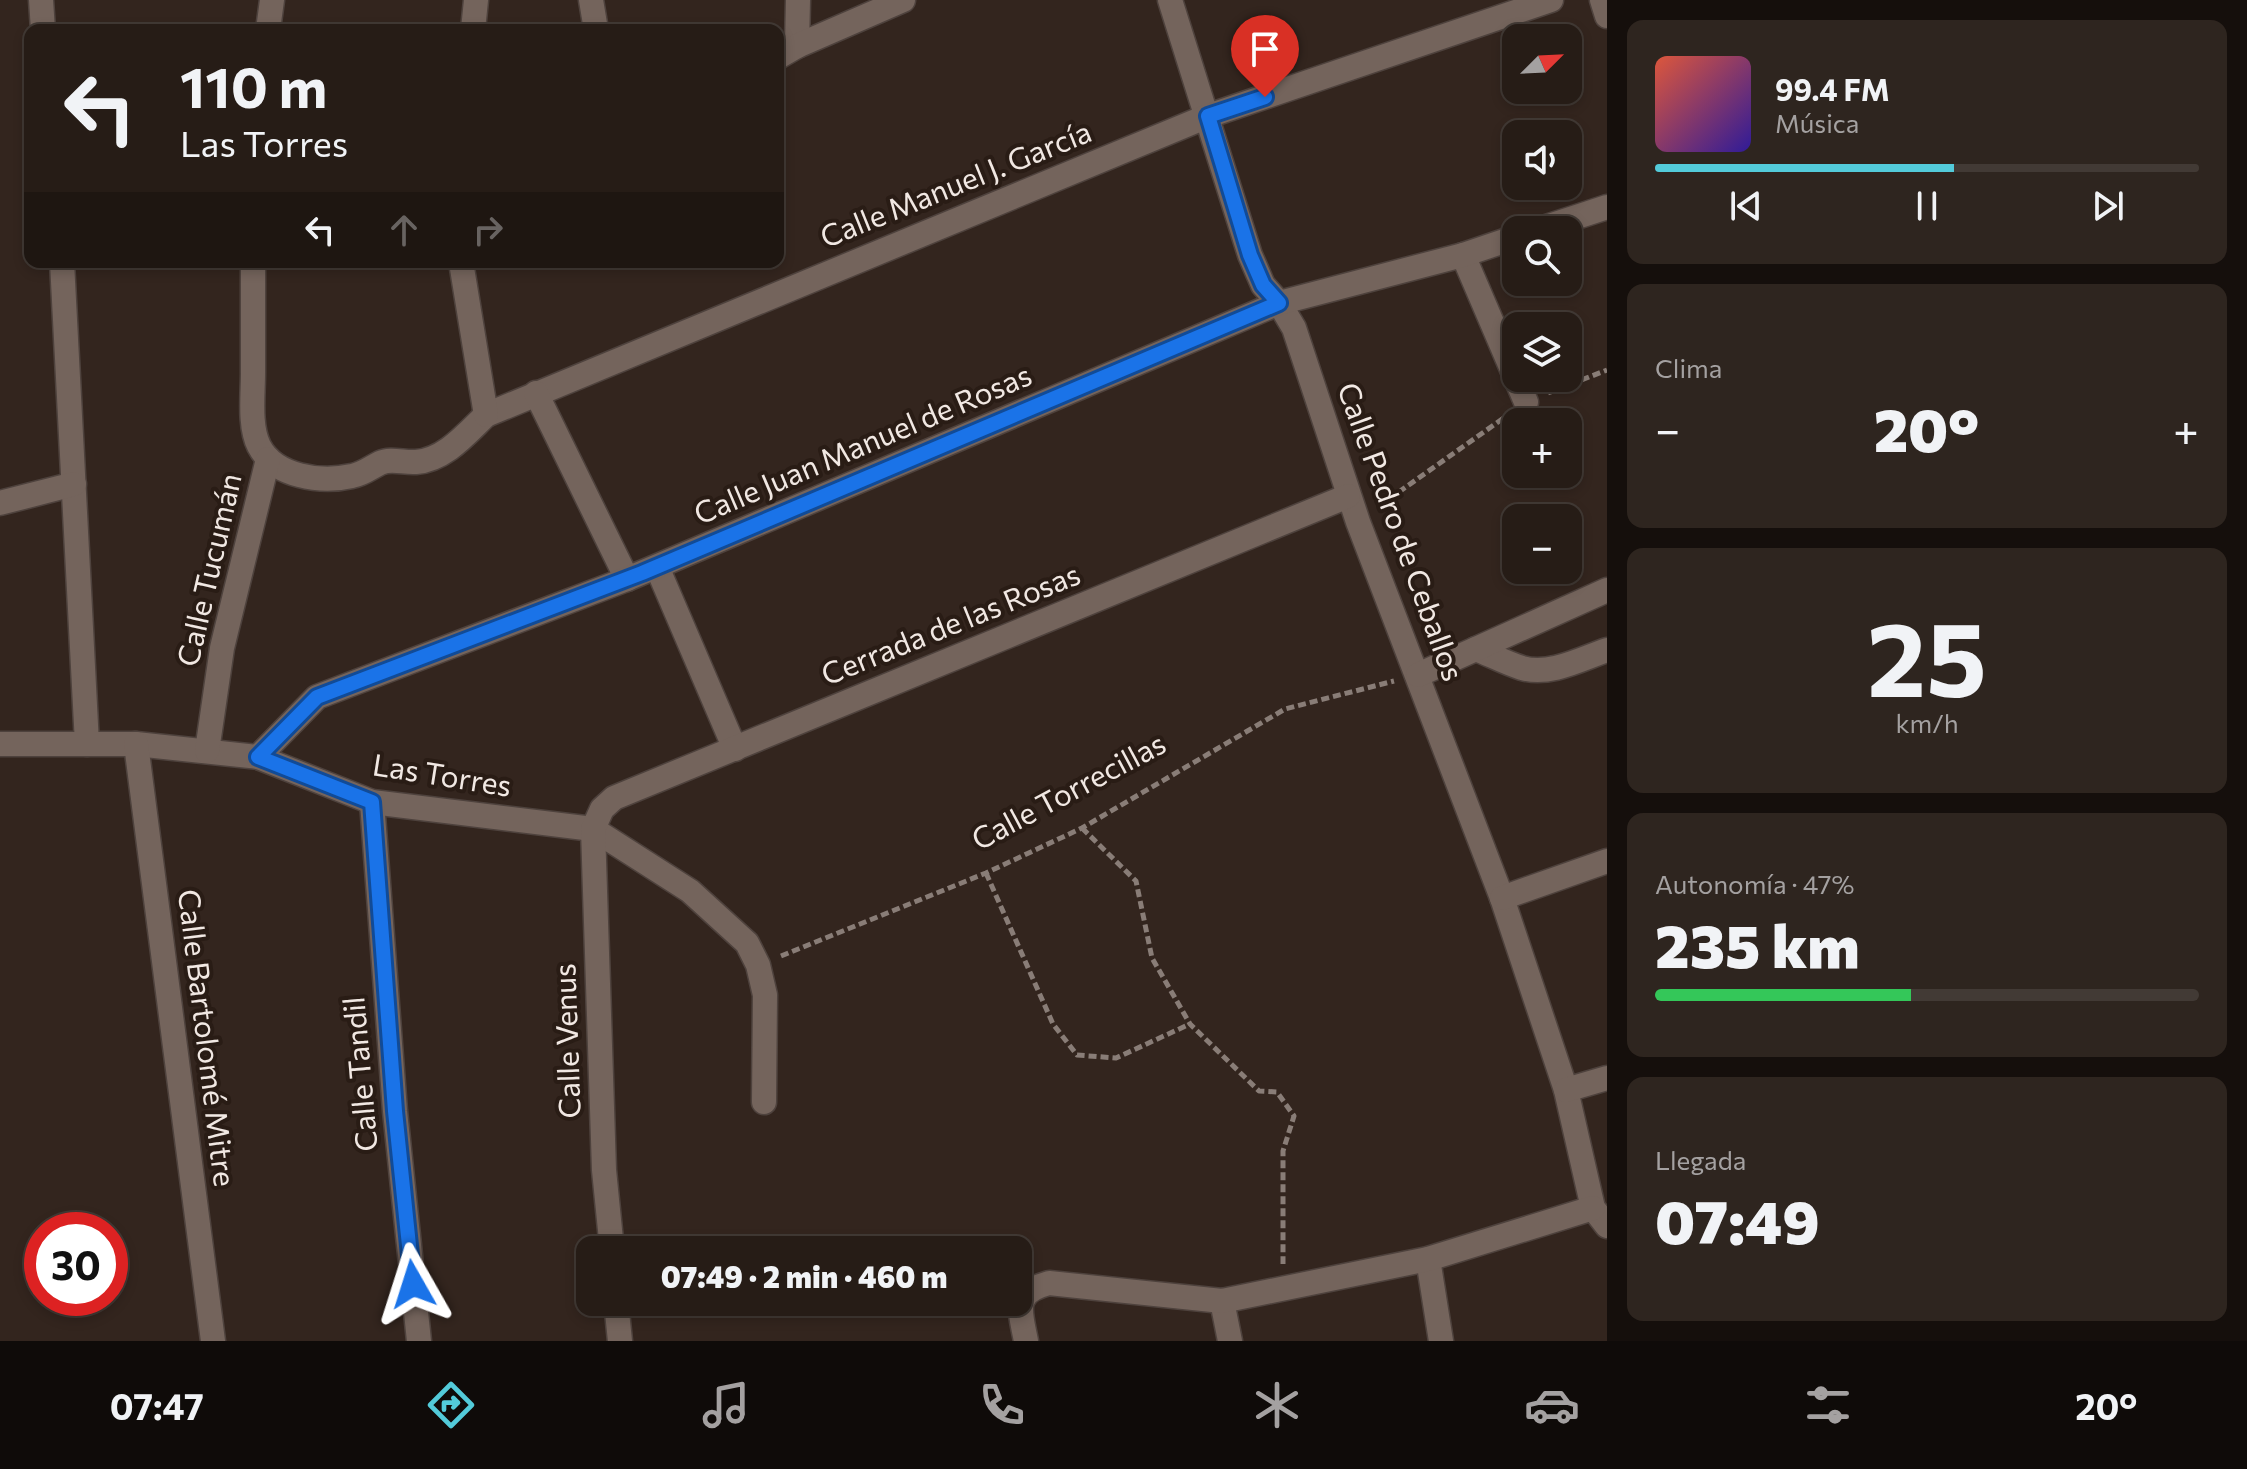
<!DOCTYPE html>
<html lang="es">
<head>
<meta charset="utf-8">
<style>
	body { margin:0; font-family:Commissioner,sans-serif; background:#2e251f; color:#f1f3f6; height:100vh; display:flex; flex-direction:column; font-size:30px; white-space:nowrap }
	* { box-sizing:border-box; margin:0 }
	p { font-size:26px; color:#a4a1a1 }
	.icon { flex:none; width:44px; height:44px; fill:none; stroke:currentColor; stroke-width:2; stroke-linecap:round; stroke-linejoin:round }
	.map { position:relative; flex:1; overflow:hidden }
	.panel { display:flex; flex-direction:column; gap:20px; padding:20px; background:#150f0c; width:640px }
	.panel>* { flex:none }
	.hud { position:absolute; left:24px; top:24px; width:760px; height:244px; border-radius:16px; box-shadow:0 4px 12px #0003,0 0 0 2px #423a35; background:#261c16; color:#f1f3f6; overflow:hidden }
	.needle { width:52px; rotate:66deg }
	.fabs { position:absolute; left:1502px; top:24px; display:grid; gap:16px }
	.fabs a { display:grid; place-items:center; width:80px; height:80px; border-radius:16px; background:#261c16; box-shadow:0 4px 12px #0003,0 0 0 2px #423a35; font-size:40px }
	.speed { position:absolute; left:24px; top:1212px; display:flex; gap:16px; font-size:40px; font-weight:700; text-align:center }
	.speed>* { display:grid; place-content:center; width:104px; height:104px; border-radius:50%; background:#261c16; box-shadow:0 4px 12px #0003,0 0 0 2px #423a35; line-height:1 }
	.speed .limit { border:12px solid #d22; background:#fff; color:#111 }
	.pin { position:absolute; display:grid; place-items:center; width:68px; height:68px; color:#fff; margin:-82px -34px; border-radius:50% 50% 50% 0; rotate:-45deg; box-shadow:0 0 8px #0007 }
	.pin .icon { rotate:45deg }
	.me { position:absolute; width:88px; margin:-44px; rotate:354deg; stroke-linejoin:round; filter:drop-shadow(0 0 6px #0008) }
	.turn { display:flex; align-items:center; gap:28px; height:168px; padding:0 24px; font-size:36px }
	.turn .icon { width:104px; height:104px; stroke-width:2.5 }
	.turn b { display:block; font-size:56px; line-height:68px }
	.lanes { display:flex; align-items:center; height:76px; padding:0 24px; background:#0003; justify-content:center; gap:40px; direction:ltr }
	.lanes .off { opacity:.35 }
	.big { font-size:60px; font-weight:800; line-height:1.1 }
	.panel .card { flex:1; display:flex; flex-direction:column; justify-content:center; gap:12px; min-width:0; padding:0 28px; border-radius:16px; background:#2e251f }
	.panel .dial { align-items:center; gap:0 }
	.dial b { font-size:104px; line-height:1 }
	.song { display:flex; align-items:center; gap:24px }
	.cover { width:96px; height:96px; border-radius:12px; background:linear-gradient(135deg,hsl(10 70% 55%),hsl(250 70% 35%)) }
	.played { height:8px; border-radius:4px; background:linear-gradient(90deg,#53cbda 55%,#423a35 55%) }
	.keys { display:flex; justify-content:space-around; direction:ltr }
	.heat { display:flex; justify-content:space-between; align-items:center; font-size:44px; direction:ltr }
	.charge { height:12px; border-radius:6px; background:linear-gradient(90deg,#34c759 47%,#423a35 0) }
	.trip { position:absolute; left:576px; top:1236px; width:456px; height:80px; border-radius:16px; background:#261c16; box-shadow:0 4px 12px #0003,0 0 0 2px #423a35; font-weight:800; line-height:80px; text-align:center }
	.dock { display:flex; height:128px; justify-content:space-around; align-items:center; background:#0f0b09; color:#a4a1a1 }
	.dock .icon { width:56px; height:56px }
	.dock .on { color:#53cbda }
	.dock b { font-size:36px; color:#f1f3f6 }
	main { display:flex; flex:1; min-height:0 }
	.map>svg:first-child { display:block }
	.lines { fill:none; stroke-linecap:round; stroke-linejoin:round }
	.minor-casing { stroke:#4e423d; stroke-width:27 }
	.path { stroke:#897d77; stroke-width:5; stroke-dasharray:8 4; stroke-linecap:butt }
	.minor { stroke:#74645c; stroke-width:24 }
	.route-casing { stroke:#114b97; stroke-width:20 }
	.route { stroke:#1a73e8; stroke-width:14 }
	.labels { text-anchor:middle; stroke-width:8; stroke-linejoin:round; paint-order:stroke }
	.street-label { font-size:30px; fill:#f1e8e3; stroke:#291c15 }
</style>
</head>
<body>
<main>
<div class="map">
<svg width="1607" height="1341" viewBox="0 0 1607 1341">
	<rect width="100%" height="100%" fill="#33251e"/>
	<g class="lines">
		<defs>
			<g id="minor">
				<polyline points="41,0 43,30"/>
				<polyline points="591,0 596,30"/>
				<polyline points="1170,0 1250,255 1263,285 1279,303 1294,328 1358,522 1502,898 1566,1090 1593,1208 1607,1226"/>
				<polyline points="1602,0 1607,16"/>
				<polyline points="268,30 272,0"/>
				<polyline points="473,30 476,0"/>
				<polyline points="797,46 798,0"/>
				<polyline points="778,57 797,46 903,0"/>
				<polyline points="1537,230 1607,207"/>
				<polyline points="1463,255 1526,402"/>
				<polyline points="62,262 87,744"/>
				<path d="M253,262C253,299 253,336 253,373C253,395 249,426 259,446C275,477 321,483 352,476C363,474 370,468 380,463C391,458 404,463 416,462C445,460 467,433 486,415L1208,116L1551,0"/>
				<polyline points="461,262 486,415"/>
				<polyline points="536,393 627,579"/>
				<polyline points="0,503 74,484"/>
				<polyline points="657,567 735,749"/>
				<path d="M1476,649C1491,655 1506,663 1522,668C1550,676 1581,659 1607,650"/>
				<polyline points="1418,675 1607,590"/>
				<polyline points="0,744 136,744 258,757 372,802 593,829 690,891 747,943 758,965 765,995 764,1102"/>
				<polyline points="136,744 213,1341"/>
				<polyline points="207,751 222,648 268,459"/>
				<polyline points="258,757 317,697 627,579 1279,303 1463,255 1516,237"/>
				<polyline points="372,802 395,1111 419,1341"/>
				<polyline points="1502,898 1607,861"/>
				<polyline points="1566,1090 1607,1078"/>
				<polyline points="612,1250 604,1170 593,829 602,809 614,798 1348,496"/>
				<polyline points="1428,1259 1441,1341"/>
				<polyline points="1222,1301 1230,1341"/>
				<polyline points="616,1302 620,1341"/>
				<path d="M1026,1341C1020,1310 1012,1293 1049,1283L1222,1301L1428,1259L1593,1208"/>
			</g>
		</defs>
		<!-- minor casing -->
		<use href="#minor" class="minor-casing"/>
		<!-- path -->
		<g class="path">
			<polyline points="1548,393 1607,370"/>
			<polyline points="1379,506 1508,415"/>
			<polyline points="1082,828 1136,881 1152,958 1190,1024 1259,1091 1277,1092 1294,1116 1283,1151 1283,1264"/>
			<polyline points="986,873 1053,1024 1077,1055 1116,1058 1190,1024"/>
			<polyline points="781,956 986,873 1082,828 1285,709 1394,681"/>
		</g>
		<!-- minor -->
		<use href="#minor" class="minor"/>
	</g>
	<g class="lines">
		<defs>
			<polyline id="route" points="413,1284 395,1111 372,802 258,757 317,697 642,573 1279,303 1263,285 1250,255 1208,116 1265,97"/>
		</defs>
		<!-- route casing -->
		<use href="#route" class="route-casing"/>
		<!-- route -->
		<use href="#route" class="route"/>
	</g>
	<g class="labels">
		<!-- street labels -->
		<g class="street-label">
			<text transform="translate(956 185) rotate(-22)" y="10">Calle Manuel J. García</text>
			<text transform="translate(863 445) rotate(-23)" y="10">Calle Juan Manuel de Rosas</text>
			<text transform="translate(1400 532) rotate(70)" y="10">Calle Pedro de Ceballos</text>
			<text transform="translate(210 570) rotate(-77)" y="10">Calle Tucumán</text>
			<text transform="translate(951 625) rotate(-22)" y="10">Cerrada de las Rosas</text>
			<text transform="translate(442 776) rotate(9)" y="10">Las Torres</text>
			<text transform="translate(1069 792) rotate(-28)" y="10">Calle Torrecillas</text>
			<text transform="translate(206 1038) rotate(83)" y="10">Calle Bartolomé Mitre</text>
			<text transform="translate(568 1041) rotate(-92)" y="10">Calle Venus</text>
			<text transform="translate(361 1074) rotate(-95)" y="10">Calle Tandil</text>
		</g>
	</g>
</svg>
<div class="fabs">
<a><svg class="needle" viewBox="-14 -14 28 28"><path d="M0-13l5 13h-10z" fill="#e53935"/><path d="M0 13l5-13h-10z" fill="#a4a1a1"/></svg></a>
<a><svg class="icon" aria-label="sound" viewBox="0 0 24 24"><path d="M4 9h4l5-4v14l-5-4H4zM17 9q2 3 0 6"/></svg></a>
<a><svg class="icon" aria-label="search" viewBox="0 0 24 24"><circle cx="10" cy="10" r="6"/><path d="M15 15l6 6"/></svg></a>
<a><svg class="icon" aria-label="layers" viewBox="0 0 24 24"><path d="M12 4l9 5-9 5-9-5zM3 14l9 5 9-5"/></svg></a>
<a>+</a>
<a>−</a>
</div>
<div class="speed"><div class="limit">30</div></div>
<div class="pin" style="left:1265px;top:97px;background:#d93025"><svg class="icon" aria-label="arrive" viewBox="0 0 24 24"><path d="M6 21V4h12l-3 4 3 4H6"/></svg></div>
<svg class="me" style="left:413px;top:1284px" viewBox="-20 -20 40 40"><path d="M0-17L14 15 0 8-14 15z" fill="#1a73e8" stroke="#fff" stroke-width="4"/></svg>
<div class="trip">07:49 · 2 min · 460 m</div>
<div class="hud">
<div class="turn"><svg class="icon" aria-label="left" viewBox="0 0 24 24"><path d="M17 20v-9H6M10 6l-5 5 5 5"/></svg><div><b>110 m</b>Las Torres</div></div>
<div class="lanes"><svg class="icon" aria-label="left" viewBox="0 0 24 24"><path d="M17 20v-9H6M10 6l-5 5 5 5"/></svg><svg class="icon off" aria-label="ahead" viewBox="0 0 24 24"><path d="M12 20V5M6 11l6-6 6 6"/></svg><svg class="icon off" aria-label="right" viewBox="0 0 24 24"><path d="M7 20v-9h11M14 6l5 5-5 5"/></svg></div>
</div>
</div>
<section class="panel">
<div class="card">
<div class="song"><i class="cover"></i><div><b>99.4 FM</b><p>Música</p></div></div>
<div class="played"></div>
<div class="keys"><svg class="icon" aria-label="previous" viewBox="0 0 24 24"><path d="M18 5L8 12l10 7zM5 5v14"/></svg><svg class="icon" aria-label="pause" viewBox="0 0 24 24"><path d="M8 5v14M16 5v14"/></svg><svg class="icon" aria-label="next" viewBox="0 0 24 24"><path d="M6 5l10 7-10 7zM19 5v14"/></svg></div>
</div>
<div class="card"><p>Clima</p>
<div class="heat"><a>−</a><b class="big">20°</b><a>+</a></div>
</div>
<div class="card dial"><b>25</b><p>km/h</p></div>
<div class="card"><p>Autonomía · 47%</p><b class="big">235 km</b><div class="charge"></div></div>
<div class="card"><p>Llegada</p><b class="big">07:49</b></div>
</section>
</main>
<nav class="dock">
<b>07:47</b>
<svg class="icon on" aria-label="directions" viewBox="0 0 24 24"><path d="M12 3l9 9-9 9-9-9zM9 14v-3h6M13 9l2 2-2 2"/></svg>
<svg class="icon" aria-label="music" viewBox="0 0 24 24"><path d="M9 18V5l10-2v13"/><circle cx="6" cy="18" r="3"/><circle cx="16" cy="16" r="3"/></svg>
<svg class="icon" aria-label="phone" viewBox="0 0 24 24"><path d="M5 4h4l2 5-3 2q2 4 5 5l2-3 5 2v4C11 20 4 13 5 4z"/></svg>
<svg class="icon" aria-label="climate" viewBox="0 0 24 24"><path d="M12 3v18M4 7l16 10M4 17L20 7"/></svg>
<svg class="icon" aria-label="car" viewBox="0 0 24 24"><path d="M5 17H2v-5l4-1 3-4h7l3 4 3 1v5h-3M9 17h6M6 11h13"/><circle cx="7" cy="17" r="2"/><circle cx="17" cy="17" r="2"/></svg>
<svg class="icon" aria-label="filters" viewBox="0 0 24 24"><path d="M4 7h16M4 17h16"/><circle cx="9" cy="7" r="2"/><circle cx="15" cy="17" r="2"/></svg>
<b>20°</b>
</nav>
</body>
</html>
